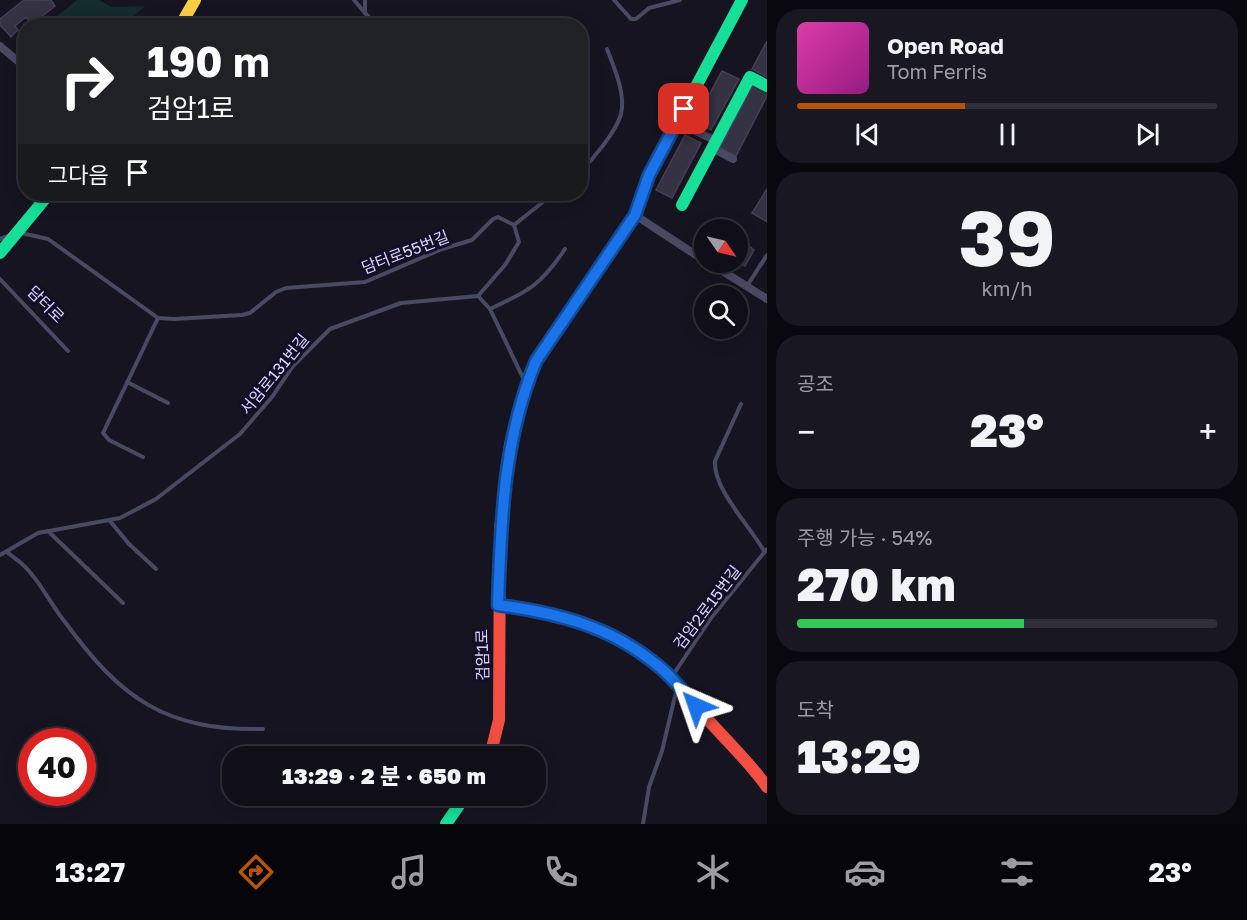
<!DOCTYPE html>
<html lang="ko">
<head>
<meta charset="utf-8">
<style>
	body { margin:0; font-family:"Golos Text","Noto Sans KR",sans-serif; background:#191822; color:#f1f3f6; height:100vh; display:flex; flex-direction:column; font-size:22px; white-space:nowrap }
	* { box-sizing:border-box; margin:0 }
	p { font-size:20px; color:#9c9ca2 }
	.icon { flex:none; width:33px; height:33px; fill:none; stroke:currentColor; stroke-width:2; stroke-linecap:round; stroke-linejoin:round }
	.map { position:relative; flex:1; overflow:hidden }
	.side { display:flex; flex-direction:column; gap:9px; padding:9px; background:#09080e; width:480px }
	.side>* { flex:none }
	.hud { position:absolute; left:18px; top:18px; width:570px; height:183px; border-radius:24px; box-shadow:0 3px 15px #0003,0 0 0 2px #302f38; background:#202124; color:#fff; overflow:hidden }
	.needle { width:39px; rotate:124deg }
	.buttons { position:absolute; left:694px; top:219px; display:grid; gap:12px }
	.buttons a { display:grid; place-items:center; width:54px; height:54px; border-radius:50%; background:#100f19; box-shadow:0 3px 15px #0003,0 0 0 2px #302f38; font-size:30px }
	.speed { position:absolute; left:18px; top:728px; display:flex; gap:12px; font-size:30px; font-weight:700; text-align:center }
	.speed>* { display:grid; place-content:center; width:78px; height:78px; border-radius:50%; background:#100f19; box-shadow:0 3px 15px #0003,0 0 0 2px #302f38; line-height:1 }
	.speed .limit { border:9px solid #d22; background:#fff; color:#111 }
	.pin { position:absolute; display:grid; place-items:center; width:51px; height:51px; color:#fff; margin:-26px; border-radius:12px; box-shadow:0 3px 9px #0006 }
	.me { position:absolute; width:66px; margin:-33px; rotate:317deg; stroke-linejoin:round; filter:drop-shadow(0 0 4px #0008) }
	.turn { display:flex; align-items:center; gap:21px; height:126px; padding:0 30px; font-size:27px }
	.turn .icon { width:78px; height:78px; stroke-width:2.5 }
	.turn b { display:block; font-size:42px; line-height:51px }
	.then { display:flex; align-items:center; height:57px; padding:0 30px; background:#0003; gap:12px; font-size:22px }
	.big { font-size:45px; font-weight:800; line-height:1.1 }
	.side .tile { flex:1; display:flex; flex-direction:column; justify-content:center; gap:9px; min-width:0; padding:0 21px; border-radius:24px; background:#191822 }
	.side .dial { align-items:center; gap:0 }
	.dial b { font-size:78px; line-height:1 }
	.song { display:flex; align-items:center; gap:18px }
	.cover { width:72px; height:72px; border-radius:9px; background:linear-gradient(135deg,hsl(320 70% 55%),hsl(310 70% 35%)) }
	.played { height:6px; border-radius:3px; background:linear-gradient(90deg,#b45309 40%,#302f38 40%) }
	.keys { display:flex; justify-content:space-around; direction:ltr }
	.heat { display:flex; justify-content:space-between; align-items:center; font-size:33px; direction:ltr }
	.charge { height:9px; border-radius:4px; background:linear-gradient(90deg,#34c759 54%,#302f38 0) }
	.trip { position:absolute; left:222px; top:746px; width:324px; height:60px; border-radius:24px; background:#100f19; box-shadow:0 3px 15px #0003,0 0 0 2px #302f38; font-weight:800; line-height:60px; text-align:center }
	.dock { display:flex; height:96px; justify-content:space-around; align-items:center; background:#06060a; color:#9c9ca2 }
	.dock .icon { width:42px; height:42px }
	.dock .current { color:#b45309 }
	.dock b { font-size:27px; color:#f1f3f6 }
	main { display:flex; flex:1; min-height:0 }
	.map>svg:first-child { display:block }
	.green { fill:#132c2d }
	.building { fill:#343243; stroke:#433f54; stroke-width:1.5 }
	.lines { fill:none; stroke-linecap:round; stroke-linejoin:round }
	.lane { stroke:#4a4962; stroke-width:4 }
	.street { stroke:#4a4962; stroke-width:8 }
	.fast { stroke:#16e098; stroke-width:12 }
	.slow { stroke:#ffcf43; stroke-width:12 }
	.jam { stroke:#f24e42; stroke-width:12 }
	.route-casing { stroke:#114b97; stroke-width:15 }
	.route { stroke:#1a73e8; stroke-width:10 }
	.labels { text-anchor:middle; stroke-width:6; stroke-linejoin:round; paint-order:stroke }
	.street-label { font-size:16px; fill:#d9d4ff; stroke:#130f26 }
</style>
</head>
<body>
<main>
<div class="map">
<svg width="767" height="824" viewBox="0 0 767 824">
	<rect width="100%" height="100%" fill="#161421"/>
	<!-- green -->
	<polygon class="green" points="77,0 99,0 112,7 145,6 123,25 46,25"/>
	<!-- building -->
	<g class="building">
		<polygon points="24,0 51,0 55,6 32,24 26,17 15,26 18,30 11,37 0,25 0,19"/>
		<polygon points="767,41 767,77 752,69"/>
		<polygon points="722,71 739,79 711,130 695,121"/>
		<polygon points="755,81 767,88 767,96 736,156 720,148"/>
		<polygon points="685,135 701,143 672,198 656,190"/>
		<polygon points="767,189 767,222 752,213"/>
		<polygon points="747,244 754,250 745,266 738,262 738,257"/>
	</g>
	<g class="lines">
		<!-- lane -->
		<g class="lane">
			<polyline points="354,0 365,13"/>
			<polyline points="365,0 365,13 378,26"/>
			<polyline points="614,0 631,19 636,19 649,8 680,0"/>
			<path d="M580,172C593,159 616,132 621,114C626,94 614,67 607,49"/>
			<polyline points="514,225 519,242 505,265 478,296 490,309 525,382"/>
			<polyline points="21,233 48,239 158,318 174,319 242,315 250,313 276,292 286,288 365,282 442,249 472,240 493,219 498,217 514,225 553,194"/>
			<polyline points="0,239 11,235"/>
			<polyline points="0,279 68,351"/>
			<polyline points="747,286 767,255"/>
			<path d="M490,309C529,291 541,285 565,249"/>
			<polyline points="127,382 168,403"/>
			<path d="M741,404L715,461C713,489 750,526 764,551"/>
			<polyline points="143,457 109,440 103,433 158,318"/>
			<polyline points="110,521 129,544 156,569"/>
			<polyline points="48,531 123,603"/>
			<path d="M7,552C14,558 23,563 28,570C42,585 52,606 65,622C121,699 166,731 263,729"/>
			<polyline points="0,555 38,533 120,518 156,499 240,434 272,397 293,366 330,329 401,303 478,296"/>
			<polyline points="673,675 711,618 767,549"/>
			<polyline points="643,824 649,787 662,751 677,688"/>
		</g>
		<!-- street -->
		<g class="street">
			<polyline points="0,46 26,68"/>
			<polyline points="677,122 716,141"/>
			<polyline points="712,148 733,159"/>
			<polyline points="635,215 705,261"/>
			<polyline points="708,262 767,299"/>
		</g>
		<!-- fast -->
		<g class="fast">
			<polyline points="682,205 750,77 767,86"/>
			<polyline points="0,253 49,194"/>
			<polyline points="535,362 635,215 649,175 742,0"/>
			<polyline points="446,824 466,795"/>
		</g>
		<!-- slow -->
		<polyline class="slow" points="180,26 195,0"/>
		<!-- jam -->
		<g class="jam">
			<path d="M498,605C558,614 617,628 663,669C680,685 694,704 709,721C729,743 750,763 767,787"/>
			<polyline points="490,756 499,720 500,529 510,445 520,404 535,362"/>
		</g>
	</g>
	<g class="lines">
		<defs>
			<path id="route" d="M684,109L649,175L635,215L536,361C503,440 501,521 498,605C557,613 610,626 657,665C672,676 683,692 696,706"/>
		</defs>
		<!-- route casing -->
		<use href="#route" class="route-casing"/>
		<!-- route -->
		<use href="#route" class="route"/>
	</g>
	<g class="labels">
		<!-- street labels -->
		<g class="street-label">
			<text transform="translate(405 252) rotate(-21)" y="6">담터로55번길</text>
			<text transform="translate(46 304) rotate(45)" y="6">담터로</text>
			<text transform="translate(274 374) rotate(-51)" y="6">서암로131번길</text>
			<text transform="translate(707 607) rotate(-53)" y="6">검암2로15번길</text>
			<text transform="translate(482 655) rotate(-91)" y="6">검암1로</text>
		</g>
	</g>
</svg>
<div class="buttons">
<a><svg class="needle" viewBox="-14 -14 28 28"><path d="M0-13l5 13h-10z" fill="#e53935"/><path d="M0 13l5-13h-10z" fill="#9c9ca2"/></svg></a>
<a><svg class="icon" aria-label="search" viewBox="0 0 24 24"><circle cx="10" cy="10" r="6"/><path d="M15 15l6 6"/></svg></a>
</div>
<div class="speed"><div class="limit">40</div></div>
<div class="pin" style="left:684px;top:109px;background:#d93025"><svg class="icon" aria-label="arrive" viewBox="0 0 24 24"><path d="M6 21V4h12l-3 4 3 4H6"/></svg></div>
<svg class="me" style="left:696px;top:706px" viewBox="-20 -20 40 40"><path d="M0-17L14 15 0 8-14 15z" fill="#1a73e8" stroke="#fff" stroke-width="4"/></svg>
<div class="trip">13:29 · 2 분 · 650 m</div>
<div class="hud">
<div class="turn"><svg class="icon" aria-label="right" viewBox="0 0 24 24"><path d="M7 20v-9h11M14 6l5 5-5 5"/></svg><div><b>190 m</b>검암1로</div></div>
<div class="then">그다음<svg class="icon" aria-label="arrive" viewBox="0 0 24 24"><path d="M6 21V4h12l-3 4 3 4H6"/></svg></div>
</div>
</div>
<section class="side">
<div class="tile">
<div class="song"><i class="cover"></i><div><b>Open Road</b><p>Tom Ferris</p></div></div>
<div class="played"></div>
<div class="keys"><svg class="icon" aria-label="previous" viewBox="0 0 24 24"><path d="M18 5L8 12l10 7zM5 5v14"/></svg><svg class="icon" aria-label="pause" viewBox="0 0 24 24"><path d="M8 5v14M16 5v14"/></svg><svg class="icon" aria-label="next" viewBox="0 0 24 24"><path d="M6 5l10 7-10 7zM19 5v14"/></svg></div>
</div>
<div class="tile dial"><b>39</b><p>km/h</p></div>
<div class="tile"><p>공조</p>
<div class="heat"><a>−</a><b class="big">23°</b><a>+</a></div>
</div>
<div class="tile"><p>주행 가능 · 54%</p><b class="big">270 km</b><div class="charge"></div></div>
<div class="tile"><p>도착</p><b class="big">13:29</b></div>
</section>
</main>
<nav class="dock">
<b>13:27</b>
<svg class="icon current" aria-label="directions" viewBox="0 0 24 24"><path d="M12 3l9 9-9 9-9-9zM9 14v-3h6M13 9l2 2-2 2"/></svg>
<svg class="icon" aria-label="music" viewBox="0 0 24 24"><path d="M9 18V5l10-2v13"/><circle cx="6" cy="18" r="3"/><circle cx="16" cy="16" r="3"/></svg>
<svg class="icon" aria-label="phone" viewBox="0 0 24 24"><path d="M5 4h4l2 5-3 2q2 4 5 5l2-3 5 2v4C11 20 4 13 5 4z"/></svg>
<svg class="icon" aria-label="climate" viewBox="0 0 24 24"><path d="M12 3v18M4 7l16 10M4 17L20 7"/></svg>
<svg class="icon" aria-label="car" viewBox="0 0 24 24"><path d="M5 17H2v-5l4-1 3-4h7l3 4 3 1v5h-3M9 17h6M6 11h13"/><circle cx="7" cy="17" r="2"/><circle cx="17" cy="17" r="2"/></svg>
<svg class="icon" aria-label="filters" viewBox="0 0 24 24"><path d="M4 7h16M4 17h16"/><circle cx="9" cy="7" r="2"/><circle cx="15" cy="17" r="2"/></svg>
<b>23°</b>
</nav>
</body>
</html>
